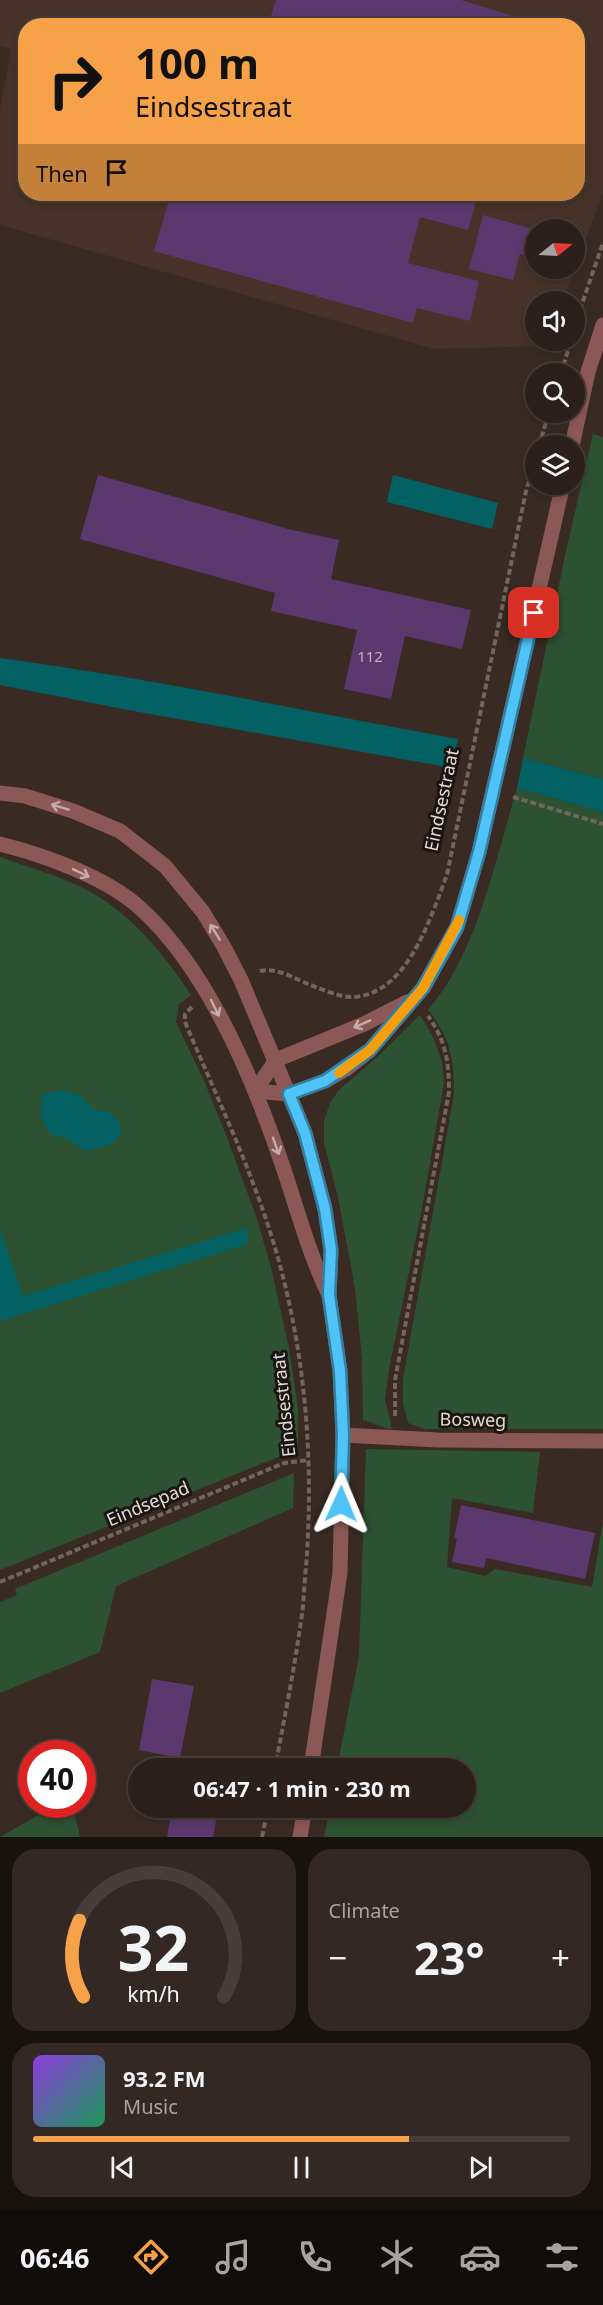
<!DOCTYPE html>
<html lang="en">
<head>
<meta charset="utf-8">
<style>
	body { margin:0; font-family:"Noto Sans",sans-serif; background:#332824; color:#f1f3f6; height:100vh; display:flex; flex-direction:column; font-size:22px; white-space:nowrap }
	* { box-sizing:border-box; margin:0 }
	p { font-size:20px; color:#a6a3a3 }
	.icon { flex:none; width:33px; height:33px; fill:none; stroke:currentColor; stroke-width:2; stroke-linecap:round; stroke-linejoin:round }
	.map { position:relative; height:1837px; overflow:hidden }
	.drawer { display:flex; flex-direction:column; gap:12px; padding:12px; background:#18120f; flex:1 }
	.drawer>* { flex:none }
	.guide { position:absolute; left:18px; top:18px; width:567px; height:183px; border-radius:24px; box-shadow:0 3px 9px #0003,0 0 0 2px #473e3a; background:#f7a149; color:#111; overflow:hidden }
	.needle { width:39px; rotate:72deg }
	.fabs { position:absolute; left:525px; top:219px; display:grid; gap:12px }
	.fabs a { display:grid; place-items:center; width:60px; height:60px; border-radius:50%; background:#2b201b; box-shadow:0 3px 9px #0003,0 0 0 2px #473e3a; font-size:30px }
	.speed { position:absolute; left:18px; top:1740px; display:flex; gap:12px; font-size:30px; font-weight:700; text-align:center }
	.speed>* { display:grid; place-content:center; width:78px; height:78px; border-radius:50%; background:#2b201b; box-shadow:0 3px 9px #0003,0 0 0 2px #473e3a; line-height:1 }
	.speed .limit { border:9px solid #d22; background:#fff; color:#111 }
	.pin { position:absolute; display:grid; place-items:center; width:51px; height:51px; color:#fff; margin:-26px; border-radius:12px; box-shadow:0 3px 9px #0006 }
	.me { position:absolute; width:66px; margin:-33px; rotate:1deg; stroke-linejoin:round; filter:drop-shadow(0 0 4px #0008) }
	.turn { display:flex; align-items:center; gap:21px; height:126px; padding:0 18px; font-size:27px }
	.turn .icon { width:78px; height:78px; stroke-width:2.5 }
	.turn b { display:block; font-size:42px; line-height:51px }
	.then { display:flex; align-items:center; height:57px; padding:0 18px; background:#0003; gap:12px; font-size:22px }
	.big { font-size:45px; font-weight:700; line-height:1.1 }
	.drawer .card { flex:1; display:flex; flex-direction:column; justify-content:center; gap:9px; min-width:0; padding:0 21px; border-radius:24px; background:#332824 }
	.drawer .dial { align-items:center; gap:0 }
	.dial svg { height:156px; overflow:visible; fill:none; stroke:#473e3a; stroke-width:7; stroke-linecap:round; text-anchor:middle }
	.dial text { fill:#f1f3f6; stroke:none }
	.song { display:flex; align-items:center; gap:18px }
	.cover { width:72px; height:72px; border-radius:9px; background:linear-gradient(135deg,hsl(270 70% 55%),hsl(150 70% 35%)) }
	.played { height:6px; border-radius:3px; background:linear-gradient(90deg,#f7a149 70%,#473e3a 70%) }
	.keys { display:flex; justify-content:space-around; direction:ltr }
	.heat { display:flex; justify-content:space-between; align-items:center; font-size:33px; direction:ltr }
	.drawer .tiles { flex:1; display:grid; gap:12px; grid-template-columns:1fr 1fr }
	.card:last-child { grid-column:span 2 }
	.trip { position:absolute; left:128px; top:1758px; width:348px; height:60px; border-radius:30px; background:#2b201b; box-shadow:0 3px 9px #0003,0 0 0 2px #473e3a; font-weight:700; line-height:60px; text-align:center }
	.dock { display:flex; height:96px; justify-content:space-around; align-items:center; background:#110d0b; color:#a6a3a3 }
	.dock .icon { width:42px; height:42px }
	.dock .current { color:#f7a149 }
	.dock b { font-size:27px; color:#f1f3f6 }
	.map>svg:first-child { display:block }
	.built { fill:#463229; fill-rule:evenodd }
	.green { fill:#2d5231 }
	.water { fill:#036163 }
	.building { fill:#5b396e }
	.lines { fill:none; stroke-linecap:round; stroke-linejoin:round }
	.path { stroke:#72655f; stroke-width:4; stroke-dasharray:6 3; stroke-linecap:butt }
	.minor { stroke:#8c5855; stroke-width:15 }
	.tertiary { stroke:#8c5855; stroke-width:15 }
	.oneway { stroke:#c5aca8 }
	.route-casing { stroke:#337fa1; stroke-width:15 }
	.route { stroke:#4fc3f7; stroke-width:10 }
	.slow { stroke:#f59e0b; stroke-width:10 }
	.labels { text-anchor:middle; stroke-width:6; stroke-linejoin:round; paint-order:stroke }
	.number-label { font-size:15px; fill:#c1b1bb }
	.street-label { font-size:18px; fill:#e3d9d5; stroke:#1b1512 }
</style>
</head>
<body>
<div class="map">
<svg width="603" height="1837" viewBox="0 0 603 1837">
	<rect width="100%" height="100%" fill="#392b24"/>
	<!-- built -->
	<path class="built" d="M0,0H603V192L563,301L536,302V340L549,341L547,346L434,349L0,225V110L11,49L0,46ZM26,26H578V194H26ZM536,230H574V268H536Z"/>
	<!-- green -->
	<g class="green">
		<polygon points="593,434 603,437 603,779 523,758 566,551"/>
		<path d="M517,788L603,812V1429H424L408,1423L403,1404V1379L454,1095C454,1058 451,1039 428,1010C477,954 496,858 517,788Z"/>
		<path d="M0,857C26,866 53,874 79,886C126,908 163,952 191,995L179,1004L176,1022L205,1083L226,1135L257,1219L271,1267L289,1348L298,1408V1449L0,1570Z"/>
		<polygon points="420,1015 432,1035 442,1061 444,1083 422,1208 389,1369 385,1399 392,1430 363,1420 362,1359 355,1288 338,1197 324,1143 324,1121 330,1103 339,1090 375,1059"/>
		<polygon points="366,1449 540,1452 533,1513 452,1498 447,1567 485,1576 495,1569 592,1587 603,1522 603,1837 324,1837 330,1808 465,1808 465,1768 337,1768 359,1656"/>
		<polygon points="294,1473 293,1508 116,1586 100,1652 0,1693 0,1602 17,1595 15,1589"/>
		<polygon points="72,1804 80,1837 0,1837 56,1805"/>
	</g>
	<!-- water -->
	<g class="water">
		<polygon points="393,475 498,503 492,529 387,502"/>
		<path d="M0,658C154,679 306,711 458,739L452,768L128,710L0,685Z"/>
		<polygon points="523,758 603,779 603,812 517,788"/>
		<polygon points="62,1091 80,1095 94,1110 109,1111 117,1119 122,1133 110,1145 86,1151 68,1139 51,1134 41,1117 42,1094"/>
		<polygon points="247,1228 248,1244 0,1321 0,1229 23,1296"/>
	</g>
	<!-- building -->
	<g class="building">
		<polygon points="276,0 461,0 526,20 525,26 268,26"/>
		<polygon points="171,194 478,194 468,230 420,217 408,263 479,281 470,321 417,308 413,323 154,251"/>
		<polygon points="483,215 530,228 523,255 520,254 513,280 469,269"/>
		<polygon points="98,475 288,529 339,540 331,579 471,610 462,649 405,636 391,699 344,689 357,630 271,611 275,593 80,539"/>
		<polygon points="461,1505 595,1533 585,1579 486,1558 484,1568 452,1562 457,1539 454,1538"/>
		<polygon points="152,1679 194,1686 180,1758 139,1750"/>
		<polygon points="172,1808 217,1815 213,1837 167,1837"/>
	</g>
	<g class="lines">
		<!-- path -->
		<g class="path">
			<polyline points="574,327 603,243"/>
			<polyline points="561,374 571,340"/>
			<polyline points="539,446 549,412"/>
			<polyline points="513,797 603,824"/>
			<path d="M260,971C275,967 294,978 308,984C322,989 337,997 353,997C408,994 430,918 447,875L526,491L536,459"/>
			<path d="M192,1007L185,1014V1022C218,1100 255,1176 278,1258C306,1358 314,1464 306,1567C304,1585 304,1604 301,1621C294,1671 284,1720 275,1768"/>
			<path d="M395,1416V1380L449,1092C449,1062 446,1041 428,1016"/>
			<polyline points="0,1582 284,1463 309,1460"/>
			<polyline points="262,1837 268,1808"/>
		</g>
		<!-- minor -->
		<polyline class="minor" points="343,1435 438,1440 603,1441"/>
		<!-- tertiary -->
		<g class="tertiary">
			<polyline points="572,446 588,372 603,325"/>
			<polyline points="0,793 25,796 73,811 120,831 165,866 203,912 224,947 241,980 305,1133 325,1209 331,1250 329,1295 340,1371 343,1435 340,1573 311,1768"/>
			<path d="M0,844C44,855 106,877 140,908C208,969 253,1078 282,1164C297,1208 308,1251 328,1293"/>
			<polyline points="255,1091 289,1094 325,1081 346,1069 370,1050 423,988 457,927 479,852 563,484"/>
			<polyline points="255,1091 276,1060 364,1024 407,1002"/>
			<polyline points="300,1837 305,1808"/>
		</g>
	</g>
	<!-- one-way arrows -->
	<defs><path id="oneway-shaft" d="M-6 0H5M1.5-3L5.5 0L1.5 3" fill="none" stroke-width="1.6" stroke-linecap="round" stroke-linejoin="round" transform="scale(1.5)"/></defs>
	<g class="oneway">
		<use href="#oneway-shaft" transform="translate(60 807) rotate(-163)"/>
		<use href="#oneway-shaft" transform="translate(81 873) rotate(26)"/>
		<use href="#oneway-shaft" transform="translate(215 932) rotate(-122)"/>
		<use href="#oneway-shaft" transform="translate(215 1008) rotate(64)"/>
		<use href="#oneway-shaft" transform="translate(362 1024) rotate(156)"/>
		<use href="#oneway-shaft" transform="translate(276 1146) rotate(70)"/>
	</g>
	<g class="lines">
		<defs>
			<polyline id="route" points="341,1504 343,1435 340,1371 329,1295 331,1250 325,1209 305,1133 289,1094 325,1081 370,1050 423,988 457,927 479,852 534,613"/>
		</defs>
		<!-- route casing -->
		<use href="#route" class="route-casing"/>
		<!-- route -->
		<use href="#route" class="route"/>
		<!-- slow -->
		<polyline class="slow" points="339,1073 370,1050 423,988 459,920"/>
	</g>
	<g class="labels">
		<!-- number labels -->
		<g class="number-label">
			<text x="370" y="662">112</text>
		</g>
		<!-- street labels -->
		<g class="street-label">
			<text transform="translate(442 800) rotate(-78)" y="6">Eindsestraat</text>
			<text transform="translate(284 1405) rotate(-96)" y="6">Eindsestraat</text>
			<text transform="translate(473 1420) rotate(1)" y="6">Bosweg</text>
			<text transform="translate(148 1504) rotate(-23)" y="6">Eindsepad</text>
		</g>
	</g>
</svg>
<div class="fabs">
<a><svg class="needle" viewBox="-14 -14 28 28"><path d="M0-13l5 13h-10z" fill="#e53935"/><path d="M0 13l5-13h-10z" fill="#a6a3a3"/></svg></a>
<a><svg class="icon" aria-label="sound" viewBox="0 0 24 24"><path d="M4 9h4l5-4v14l-5-4H4zM17 9q2 3 0 6"/></svg></a>
<a><svg class="icon" aria-label="search" viewBox="0 0 24 24"><circle cx="10" cy="10" r="6"/><path d="M15 15l6 6"/></svg></a>
<a><svg class="icon" aria-label="layers" viewBox="0 0 24 24"><path d="M12 4l9 5-9 5-9-5zM3 14l9 5 9-5"/></svg></a>
</div>
<div class="speed"><div class="limit">40</div></div>
<div class="pin" style="left:534px;top:613px;background:#d93025"><svg class="icon" aria-label="arrive" viewBox="0 0 24 24"><path d="M6 21V4h12l-3 4 3 4H6"/></svg></div>
<svg class="me" style="left:341px;top:1504px" viewBox="-20 -20 40 40"><path d="M0-17L14 15 0 8-14 15z" fill="#4fc3f7" stroke="#fff" stroke-width="4"/></svg>
<div class="trip">06:47 · 1 min · 230 m</div>
<div class="guide">
<div class="turn"><svg class="icon" aria-label="right" viewBox="0 0 24 24"><path d="M7 20v-9h11M14 6l5 5-5 5"/></svg><div><b>100 m</b>Eindsestraat</div></div>
<div class="then">Then<svg class="icon" aria-label="arrive" viewBox="0 0 24 24"><path d="M6 21V4h12l-3 4 3 4H6"/></svg></div>
</div>
</div>
<section class="drawer">
<div class="tiles">
<div class="card dial"><svg viewBox="0 0 100 80">
<path d="M14 69A42 42 0 1 1 86 69"/>
<path d="M14 69A42 42 0 0 1 12 30" stroke="#f7a149"/>
<text x="50" y="56" font-size="32" font-weight="700">32</text>
<text x="50" y="72" font-size="11">km/h</text>
</svg></div>
<div class="card"><p>Climate</p>
<div class="heat"><a>−</a><b class="big">23°</b><a>+</a></div>
</div>
<div class="card">
<div class="song"><i class="cover"></i><div><b>93.2 FM</b><p>Music</p></div></div>
<div class="played"></div>
<div class="keys"><svg class="icon" aria-label="previous" viewBox="0 0 24 24"><path d="M18 5L8 12l10 7zM5 5v14"/></svg><svg class="icon" aria-label="pause" viewBox="0 0 24 24"><path d="M8 5v14M16 5v14"/></svg><svg class="icon" aria-label="next" viewBox="0 0 24 24"><path d="M6 5l10 7-10 7zM19 5v14"/></svg></div>
</div>
</div>
</section>
<nav class="dock">
<b>06:46</b>
<svg class="icon current" aria-label="directions" viewBox="0 0 24 24"><path d="M12 3l9 9-9 9-9-9zM9 14v-3h6M13 9l2 2-2 2"/></svg>
<svg class="icon" aria-label="music" viewBox="0 0 24 24"><path d="M9 18V5l10-2v13"/><circle cx="6" cy="18" r="3"/><circle cx="16" cy="16" r="3"/></svg>
<svg class="icon" aria-label="phone" viewBox="0 0 24 24"><path d="M5 4h4l2 5-3 2q2 4 5 5l2-3 5 2v4C11 20 4 13 5 4z"/></svg>
<svg class="icon" aria-label="climate" viewBox="0 0 24 24"><path d="M12 3v18M4 7l16 10M4 17L20 7"/></svg>
<svg class="icon" aria-label="car" viewBox="0 0 24 24"><path d="M5 17H2v-5l4-1 3-4h7l3 4 3 1v5h-3M9 17h6M6 11h13"/><circle cx="7" cy="17" r="2"/><circle cx="17" cy="17" r="2"/></svg>
<svg class="icon" aria-label="filters" viewBox="0 0 24 24"><path d="M4 7h16M4 17h16"/><circle cx="9" cy="7" r="2"/><circle cx="15" cy="17" r="2"/></svg>
</nav>
</body>
</html>
